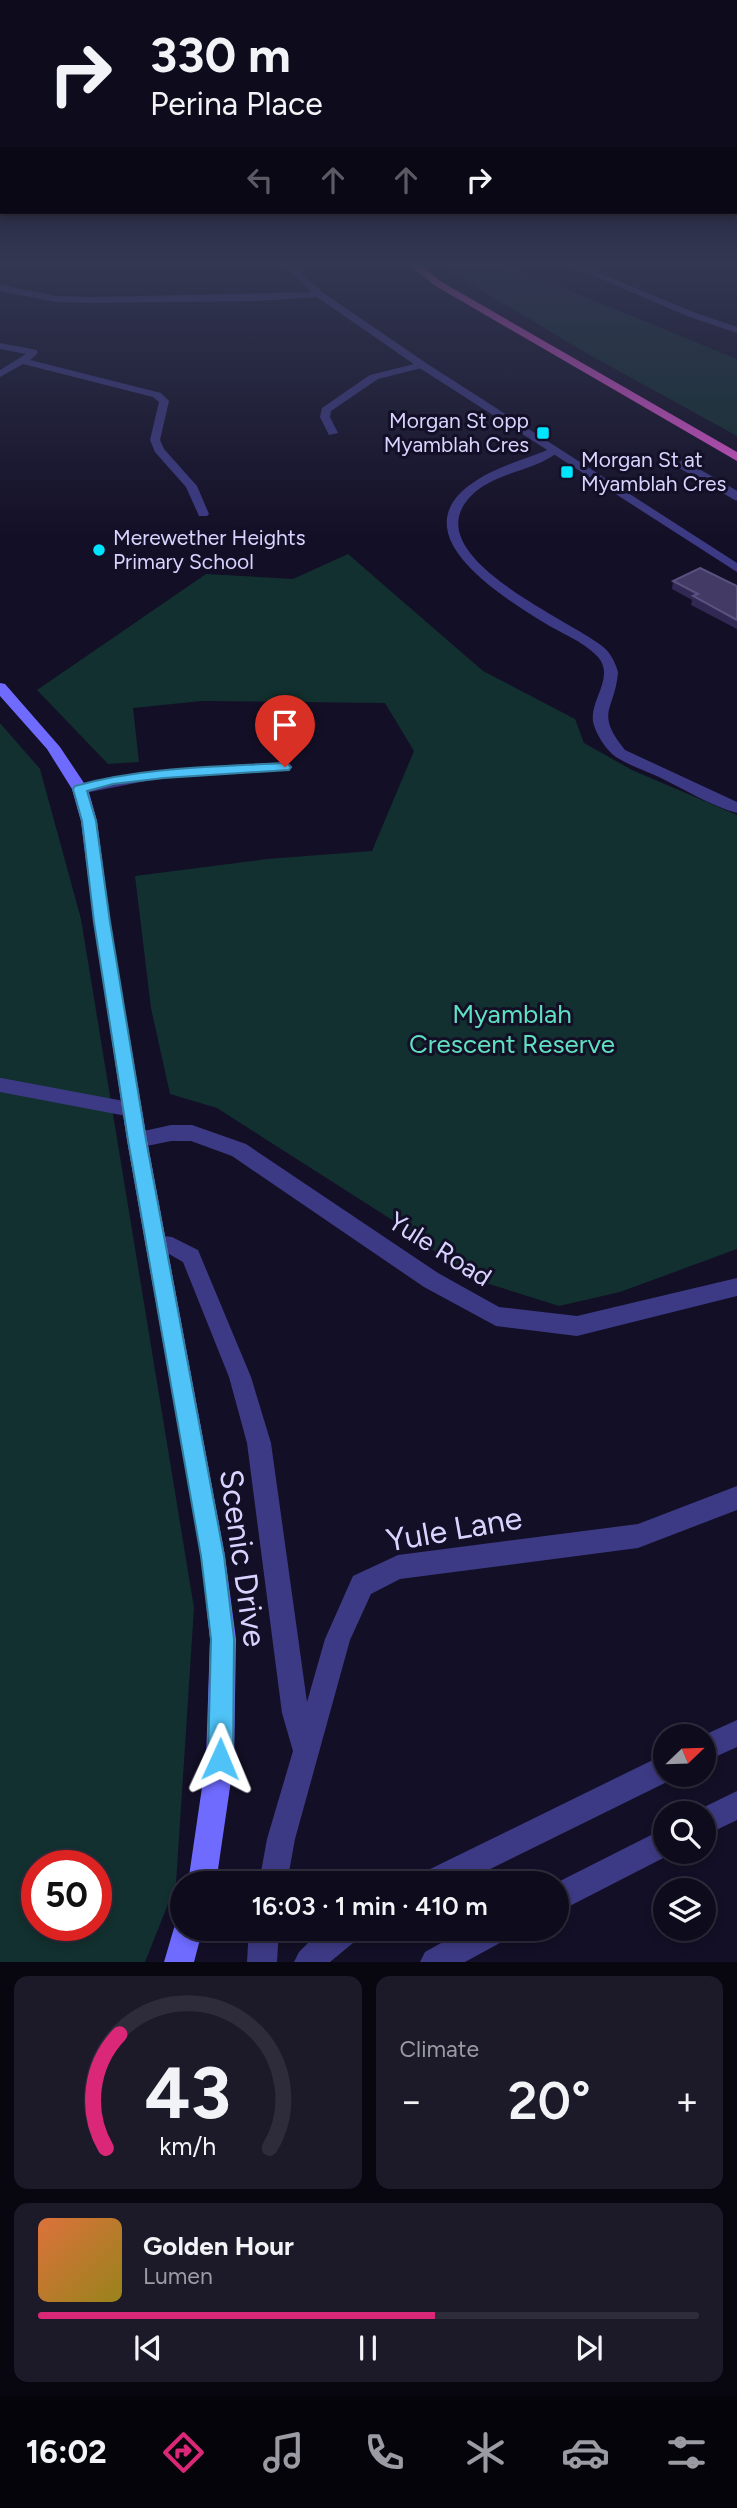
<!DOCTYPE html>
<html lang="en">
<head>
<meta charset="utf-8">
<style>
	body { margin:0; font-family:Figtree,sans-serif; background:#1c1929; color:#f1f3f6; height:100vh; display:flex; flex-direction:column; font-size:26px; white-space:nowrap }
	* { box-sizing:border-box; margin:0 }
	p { font-size:23px; color:#9b9ba3 }
	.icon { flex:none; width:38px; height:38px; fill:none; stroke:currentColor; stroke-width:2; stroke-linecap:round; stroke-linejoin:round }
	.map { position:relative; height:1962px; overflow:hidden }
	.drawer { display:flex; flex-direction:column; gap:14px; padding:14px; background:#08060f; flex:1 }
	.drawer>* { flex:none }
	.banner { position:absolute; left:0px; top:0px; width:738px; height:214px; box-shadow:0 4px 10px #0003,0 0 0 2px #2e2b3b; background:#0e0b1c; color:#f1f3f6; overflow:hidden }
	.needle { width:46px; rotate:67deg }
	.fabs { position:absolute; left:653px; top:1724px; display:grid; gap:14px }
	.fabs a { display:grid; place-items:center; width:63px; height:63px; border-radius:50%; background:#0e0b1c; box-shadow:0 4px 10px #0003,0 0 0 2px #2e2b3b; font-size:35px }
	.speed { position:absolute; left:21px; top:1850px; display:flex; gap:14px; font-size:35px; font-weight:700; text-align:center }
	.speed>* { display:grid; place-content:center; width:91px; height:91px; border-radius:50%; background:#0e0b1c; box-shadow:0 4px 10px #0003,0 0 0 2px #2e2b3b; line-height:1 }
	.speed .limit { border:10px solid #d22; background:#fff; color:#111 }
	.pin { position:absolute; display:grid; place-items:center; width:60px; height:60px; color:#fff; margin:-72px -30px; border-radius:50% 50% 50% 0; rotate:-45deg; box-shadow:0 0 7px #0007 }
	.pin .icon { rotate:45deg }
	.me { position:absolute; width:77px; margin:-38px; rotate:1deg; stroke-linejoin:round; filter:drop-shadow(0 0 5px #0008) }
	.turn { display:flex; align-items:center; gap:24px; height:147px; padding:0 35px; font-size:32px }
	.turn .icon { width:91px; height:91px; stroke-width:2.5 }
	.turn b { display:block; font-size:49px; line-height:60px }
	.lanes { display:flex; align-items:center; height:66px; padding:0 35px; background:#0003; justify-content:center; gap:35px; direction:ltr }
	.lanes .off { opacity:.35 }
	.big { font-size:52px; font-weight:600; line-height:1.1 }
	.drawer .tile { flex:1; display:flex; flex-direction:column; justify-content:center; gap:10px; min-width:0; padding:0 24px; border-radius:14px; background:#1c1929 }
	.drawer .dial { align-items:center; gap:0 }
	.dial svg { height:182px; overflow:visible; fill:none; stroke:#2e2b3b; stroke-width:7; stroke-linecap:round; text-anchor:middle }
	.dial text { fill:#f1f3f6; stroke:none }
	.song { display:flex; align-items:center; gap:21px }
	.cover { width:84px; height:84px; border-radius:10px; background:linear-gradient(135deg,hsl(20 70% 55%),hsl(50 70% 35%)) }
	.played { height:7px; border-radius:4px; background:linear-gradient(90deg,#db2777 60%,#2e2b3b 60%) }
	.keys { display:flex; justify-content:space-around; direction:ltr }
	.heat { display:flex; justify-content:space-between; align-items:center; font-size:38px; direction:ltr }
	.drawer .tiles { flex:1; display:grid; gap:14px; grid-template-columns:1fr 1fr }
	.tile:last-child { grid-column:span 2 }
	.trip { position:absolute; left:170px; top:1871px; width:399px; height:70px; border-radius:35px; background:#0e0b1c; box-shadow:0 4px 10px #0003,0 0 0 2px #2e2b3b; font-weight:600; line-height:70px; text-align:center }
	.dock { display:flex; height:112px; justify-content:space-around; align-items:center; background:#06040b; color:#9b9ba3 }
	.dock .icon { width:49px; height:49px }
	.dock .on { color:#db2777 }
	.dock b { font-size:32px; color:#f1f3f6 }
	.map>svg:first-child { display:block }
	.green { fill:#12302f; fill-rule:evenodd }
	.lines { fill:none; stroke-linecap:round; stroke-linejoin:round }
	.service-far1 { stroke:#3d3a85; stroke-width:9 }
	.service { stroke:#3d3a85; stroke-width:14 }
	.minor { fill:#3d3a85; fill-rule:evenodd }
	.tertiary { fill:#3d3a85; fill-rule:evenodd }
	.secondary { fill:#6f6bff; fill-rule:evenodd }
	.trunk { fill:#e055d1; fill-rule:evenodd }
	.wall { fill:#312854 }
	.building { fill:#433a66; stroke:#5a527e; stroke-width:2 }
	.route { fill:#4fc3f7; stroke:#337fa1; stroke-width:2 }
	.poi-dot { fill:#00e5ff; stroke:#130f26; stroke-width:2.5 }
	.labels { text-anchor:middle; stroke-width:6; stroke-linejoin:round; paint-order:stroke }
	.far-poi-label { font-size:21px; fill:#d9d4ff; stroke:#130f26; text-anchor:start }
	.park-label { font-size:26px; fill:#5fe0c0; stroke:#130f26 }
	.street-label { font-size:26px; fill:#d9d4ff; stroke:#130f26 }
	.near-street-label { font-size:32px; fill:#d9d4ff; stroke:#130f26 }
</style>
</head>
<body>
<div class="map">
<svg width="737" height="1962" viewBox="0 0 737 1962">
	<rect width="100%" height="100%" fill="#130f26"/>
	<!-- green -->
	<g class="green">
		<polygon points="440,263 501,263 737,359 737,436 586,353 448,270"/>
		<polygon points="348,554 483,671 575,719 584,743 632,770 737,815 737,1249 620,1292 559,1306 470,1278 400,1225 217,1108 170,1094 151,1008 135,876 267,859 372,851 414,751 385,703 202,701 133,708 139,762 108,764 37,690 206,574 293,579"/>
		<path d="M0,723L40,769L81,919L194,1608L176,1884L145,1962H0ZM37,1866H96V1925H37Z"/>
	</g>
	<g class="lines">
		<!-- service-far1 -->
		<polyline class="service-far1" points="683,465 737,496"/>
		<!-- service -->
		<polyline class="service" points="0,1085 133,1110"/>
		<!-- minor -->
		<g class="minor">
			<polygon points="281,263 290,263 322,292 322,296 316,296"/>
			<polygon points="564,263 575,263 693,312 737,327 737,333 687,316"/>
			<polygon points="0,343 37,350 37,354 30,360 161,393 169,401 160,440 164,449 197,486 209,514 207,516 199,516 186,487 155,452 150,440 159,402 153,397 23,364 0,377 0,370 26,354 0,349"/>
			<polygon points="422,362 427,365 426,367 378,379 331,411 330,417 338,433 329,435 320,417 322,408 370,375"/>
			<path d="M550,449L559,451C535,472 495,471 470,497C415,556 569,619 602,646C611,653 615,662 618,672C615,711 594,712 625,750L737,802V813C711,806 684,789 659,777C646,771 628,765 616,757C606,750 595,733 593,721C590,699 616,676 597,656C583,641 560,633 543,622C498,594 396,531 477,480C499,466 526,459 550,449Z"/>
			<path d="M285,762L290,764L292,767L290,770L156,779L80,794L72,789L75,786C144,768 214,766 285,762Z"/>
			<polygon points="155,1235 172,1237 198,1250 251,1377 271,1443 307,1702 325,1639 353,1576 398,1555 638,1524 737,1486 737,1510 638,1548 400,1579 371,1594 350,1640 295,1839 287,1883 259,1883 267,1839 293,1751 282,1713 247,1443 229,1377 183,1262 169,1254 148,1250 145,1244 148,1238"/>
			<polygon points="737,1720 737,1747 704,1762 702,1736"/>
			<polygon points="665,1754 665,1774 676,1774 675,1778 462,1883 418,1883 422,1873"/>
			<polygon points="737,1791 737,1820 704,1836 704,1813 694,1812"/>
			<polygon points="665,1828 665,1852 675,1852 556,1913 556,1883"/>
			<polygon points="249,1928 279,1928 277,1962 247,1962"/>
			<polygon points="323,1928 363,1928 359,1938 330,1962 294,1962 299,1952"/>
			<polygon points="468,1928 513,1928 509,1938 465,1962 420,1962 425,1952"/>
		</g>
		<!-- tertiary -->
		<g class="tertiary">
			<polygon points="0,285 56,296 92,297 322,292 426,363 737,563 737,572 418,367 317,297 257,301 92,303 56,302 0,291"/>
			<polygon points="171,1125 192,1125 246,1144 438,1273 499,1307 577,1316 737,1278 737,1296 577,1336 496,1326 424,1287 232,1156 191,1141 171,1141 137,1148 130,1146 127,1140 130,1134"/>
		</g>
		<!-- secondary -->
		<g class="secondary">
			<polygon points="0,683 5,684 60,747 88,789 97,821 110,922 147,1140 225,1556 236,1639 234,1760 216,1883 188,1883 206,1760 210,1639 201,1556 127,1140 94,922 81,821 72,789 47,749 0,696"/>
			<polygon points="182,1916 182,1928 203,1928 194,1962 164,1962 174,1928"/>
		</g>
		<!-- trunk -->
		<polygon class="trunk" points="407,263 418,263 440,281 737,452 737,461 434,285"/>
	</g>
	<!-- wall -->
	<polygon class="wall" points="673,581 737,586 737,629 691,605 692,600 672,589"/>
	<!-- building -->
	<polygon class="building" points="700,568 737,586 737,620 693,596 698,594 673,581"/>
	<!-- sky -->
	<linearGradient id="sky" x2="0" y2="1"><stop stop-color="#0a0815"/><stop offset="0.49" stop-color="#333752"/><stop offset="1" stop-color="#333752" stop-opacity="0"/></linearGradient>
	<rect width="737" height="538" fill="url(#sky)"/>
	<!-- route -->
	<path class="route" d="M285,763L291,767L289,770L164,778L113,784L87,791L96,821L110,922L146,1140L224,1556L234,1639L233,1759L229,1768L220,1772L212,1768L208,1759L211,1639L201,1556L128,1140L94,922L82,821L73,789L75,786C143,767 214,767 285,763Z"/>
	<!-- markers -->
	<g class="poi-dot">
		<rect x="536" y="426" width="14" height="14" rx="3.5"/>
		<rect x="560" y="465" width="14" height="14" rx="3.5"/>
		<circle cx="99" cy="550" r="7"/>
	</g>
	<g class="labels">
		<!-- far-poi labels -->
		<g class="far-poi-label">
			<text x="529" y="428" text-anchor="end">Morgan St opp<tspan x="529" dy="24">Myamblah Cres</tspan></text>
			<text x="581" y="467">Morgan St at<tspan x="581" dy="24">Myamblah Cres</tspan></text>
			<text x="113" y="545">Merewether Heights<tspan x="113" dy="24">Primary School</tspan></text>
		</g>
		<!-- park labels -->
		<g class="park-label">
			<text x="512" y="1023">Myamblah<tspan x="512" dy="30">Crescent Reserve</tspan></text>
		</g>
		<!-- street labels -->
		<g class="street-label">
			<text transform="translate(440 1249) rotate(32)" y="9">Yule Road</text>
		</g>
		<!-- near-street labels -->
		<g class="near-street-label">
			<text transform="translate(454 1529) rotate(-10)" y="11">Yule Lane</text>
			<text transform="translate(243 1558) rotate(82)" y="11">Scenic Drive</text>
		</g>
	</g>
</svg>
<div class="fabs">
<a><svg class="needle" viewBox="-14 -14 28 28"><path d="M0-13l5 13h-10z" fill="#e53935"/><path d="M0 13l5-13h-10z" fill="#9b9ba3"/></svg></a>
<a><svg class="icon" aria-label="search" viewBox="0 0 24 24"><circle cx="10" cy="10" r="6"/><path d="M15 15l6 6"/></svg></a>
<a><svg class="icon" aria-label="layers" viewBox="0 0 24 24"><path d="M12 4l9 5-9 5-9-5zM3 14l9 5 9-5"/></svg></a>
</div>
<div class="speed"><div class="limit">50</div></div>
<div class="pin" style="left:285px;top:767px;background:#d93025"><svg class="icon" aria-label="arrive" viewBox="0 0 24 24"><path d="M6 21V4h12l-3 4 3 4H6"/></svg></div>
<svg class="me" style="left:220px;top:1759px" viewBox="-20 -20 40 40"><path d="M0-17L14 15 0 8-14 15z" fill="#4fc3f7" stroke="#fff" stroke-width="4"/></svg>
<div class="trip">16:03 · 1 min · 410 m</div>
<div class="banner">
<div class="turn"><svg class="icon" aria-label="right" viewBox="0 0 24 24"><path d="M7 20v-9h11M14 6l5 5-5 5"/></svg><div><b>330 m</b>Perina Place</div></div>
<div class="lanes"><svg class="icon off" aria-label="left" viewBox="0 0 24 24"><path d="M17 20v-9H6M10 6l-5 5 5 5"/></svg><svg class="icon off" aria-label="ahead" viewBox="0 0 24 24"><path d="M12 20V5M6 11l6-6 6 6"/></svg><svg class="icon off" aria-label="ahead" viewBox="0 0 24 24"><path d="M12 20V5M6 11l6-6 6 6"/></svg><svg class="icon" aria-label="right" viewBox="0 0 24 24"><path d="M7 20v-9h11M14 6l5 5-5 5"/></svg></div>
</div>
</div>
<section class="drawer">
<div class="tiles">
<div class="tile dial"><svg viewBox="0 0 100 80">
<path d="M14 69A42 42 0 1 1 86 69"/>
<path d="M14 69A42 42 0 0 1 20 19" stroke="#db2777"/>
<text x="50" y="56" font-size="32" font-weight="700">43</text>
<text x="50" y="72" font-size="11">km/h</text>
</svg></div>
<div class="tile"><p>Climate</p>
<div class="heat"><a>−</a><b class="big">20°</b><a>+</a></div>
</div>
<div class="tile">
<div class="song"><i class="cover"></i><div><b>Golden Hour</b><p>Lumen</p></div></div>
<div class="played"></div>
<div class="keys"><svg class="icon" aria-label="previous" viewBox="0 0 24 24"><path d="M18 5L8 12l10 7zM5 5v14"/></svg><svg class="icon" aria-label="pause" viewBox="0 0 24 24"><path d="M8 5v14M16 5v14"/></svg><svg class="icon" aria-label="next" viewBox="0 0 24 24"><path d="M6 5l10 7-10 7zM19 5v14"/></svg></div>
</div>
</div>
</section>
<nav class="dock">
<b>16:02</b>
<svg class="icon on" aria-label="directions" viewBox="0 0 24 24"><path d="M12 3l9 9-9 9-9-9zM9 14v-3h6M13 9l2 2-2 2"/></svg>
<svg class="icon" aria-label="music" viewBox="0 0 24 24"><path d="M9 18V5l10-2v13"/><circle cx="6" cy="18" r="3"/><circle cx="16" cy="16" r="3"/></svg>
<svg class="icon" aria-label="phone" viewBox="0 0 24 24"><path d="M5 4h4l2 5-3 2q2 4 5 5l2-3 5 2v4C11 20 4 13 5 4z"/></svg>
<svg class="icon" aria-label="climate" viewBox="0 0 24 24"><path d="M12 3v18M4 7l16 10M4 17L20 7"/></svg>
<svg class="icon" aria-label="car" viewBox="0 0 24 24"><path d="M5 17H2v-5l4-1 3-4h7l3 4 3 1v5h-3M9 17h6M6 11h13"/><circle cx="7" cy="17" r="2"/><circle cx="17" cy="17" r="2"/></svg>
<svg class="icon" aria-label="filters" viewBox="0 0 24 24"><path d="M4 7h16M4 17h16"/><circle cx="9" cy="7" r="2"/><circle cx="15" cy="17" r="2"/></svg>
</nav>
</body>
</html>
